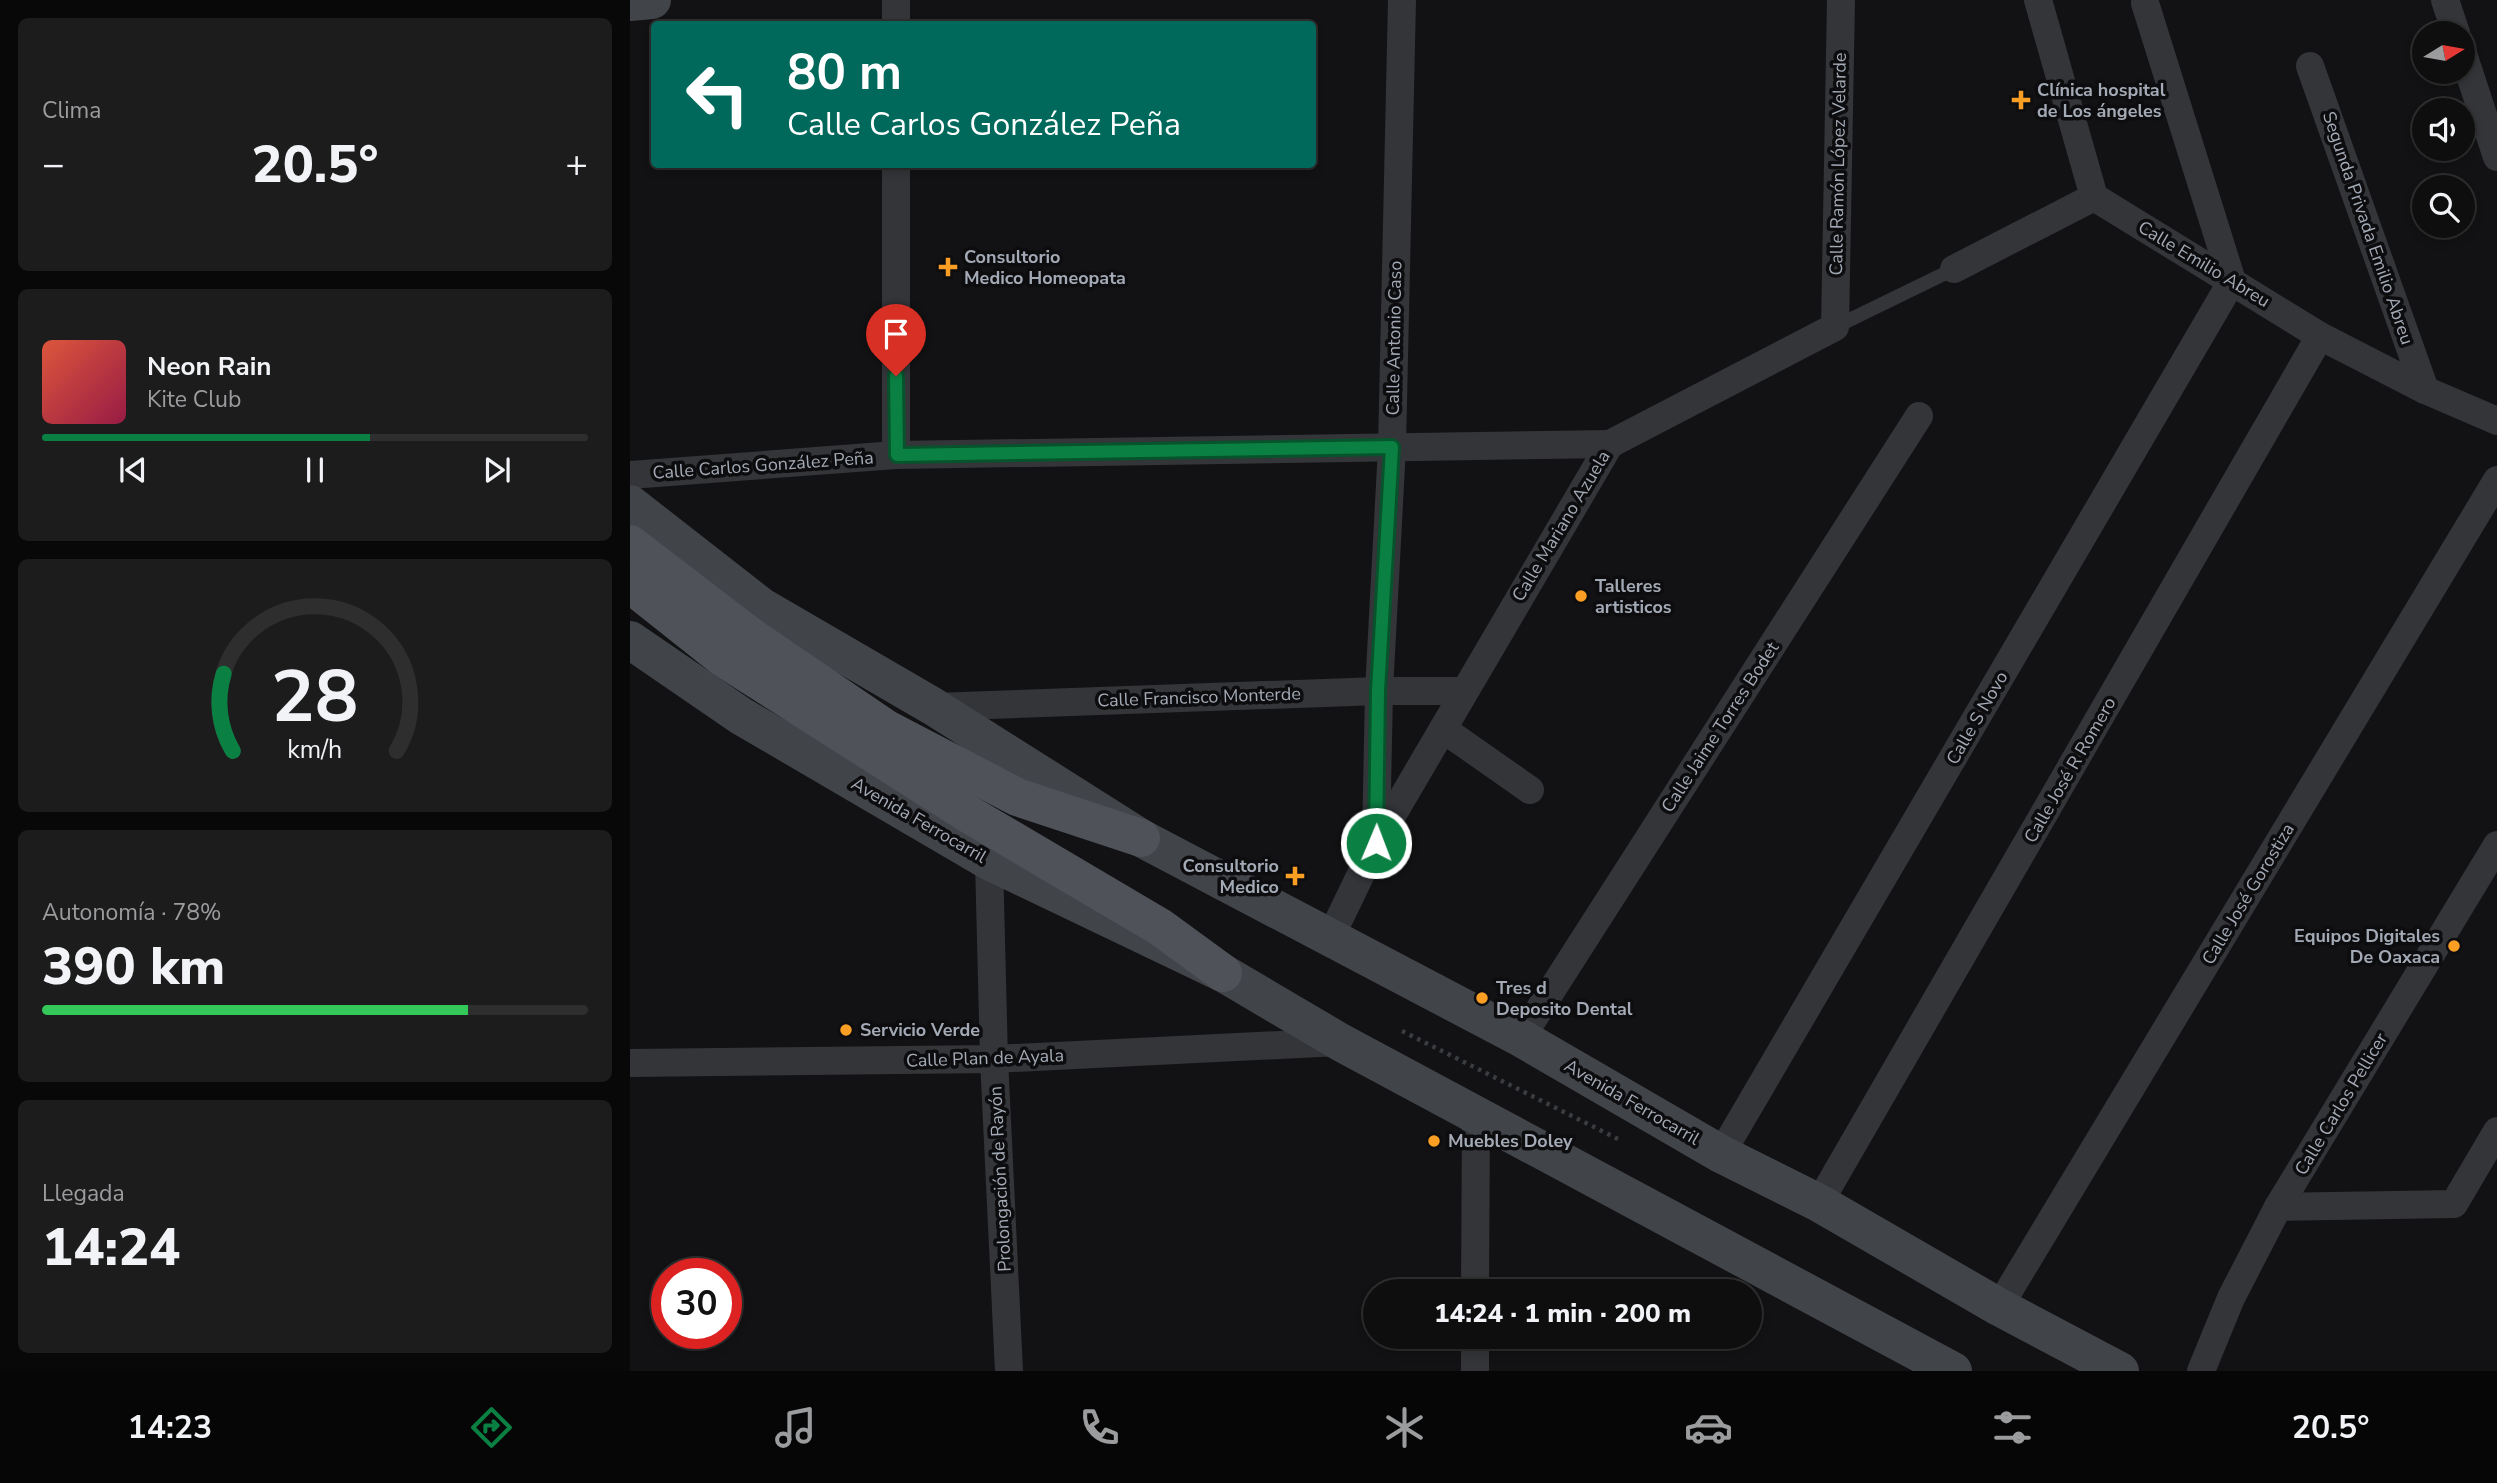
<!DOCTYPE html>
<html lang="es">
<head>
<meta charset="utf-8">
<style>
	body { margin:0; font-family:"Nunito Sans",sans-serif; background:#1c1c1d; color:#f1f3f6; height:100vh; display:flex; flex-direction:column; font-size:26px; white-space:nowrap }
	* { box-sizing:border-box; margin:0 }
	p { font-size:23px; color:#9b9c9e }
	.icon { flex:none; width:38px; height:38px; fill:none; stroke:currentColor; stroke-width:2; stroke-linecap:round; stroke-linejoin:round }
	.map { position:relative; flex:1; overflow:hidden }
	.drawer { display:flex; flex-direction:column; gap:18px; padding:18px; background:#080808; width:630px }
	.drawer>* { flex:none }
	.hud { position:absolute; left:21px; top:21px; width:665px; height:147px; border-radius:7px; box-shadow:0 4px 10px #0003,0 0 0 2px #2e2e2f; background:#00695c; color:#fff; overflow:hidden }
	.needle { width:46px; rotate:79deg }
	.tools { position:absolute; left:1782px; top:21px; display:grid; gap:14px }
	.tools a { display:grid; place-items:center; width:63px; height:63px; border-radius:50%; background:#0e0e0f; box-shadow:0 4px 10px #0003,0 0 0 2px #2e2e2f; font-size:35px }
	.speed { position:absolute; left:21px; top:1258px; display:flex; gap:14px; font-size:35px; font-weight:700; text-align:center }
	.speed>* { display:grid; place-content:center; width:91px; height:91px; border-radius:50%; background:#0e0e0f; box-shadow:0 4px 10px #0003,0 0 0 2px #2e2e2f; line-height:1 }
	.speed .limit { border:10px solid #d22; background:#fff; color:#111 }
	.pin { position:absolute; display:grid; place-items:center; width:60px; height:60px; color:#fff; margin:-72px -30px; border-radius:50% 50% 50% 0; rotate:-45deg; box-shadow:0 0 7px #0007 }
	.pin .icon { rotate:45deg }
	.me { position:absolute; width:77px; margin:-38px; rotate:1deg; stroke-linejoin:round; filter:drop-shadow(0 0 5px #0008) }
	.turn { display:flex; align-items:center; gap:24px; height:147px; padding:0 21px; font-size:32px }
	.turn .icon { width:91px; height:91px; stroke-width:2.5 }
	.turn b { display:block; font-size:49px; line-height:60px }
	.big { font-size:52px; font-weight:800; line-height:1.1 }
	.drawer .tile { flex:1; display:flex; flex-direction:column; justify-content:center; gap:10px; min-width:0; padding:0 24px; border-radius:10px; background:#1c1c1d }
	.drawer .dial { align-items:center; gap:0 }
	.dial svg { height:182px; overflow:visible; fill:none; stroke:#2e2e2f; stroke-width:7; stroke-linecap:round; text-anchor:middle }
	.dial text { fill:#f1f3f6; stroke:none }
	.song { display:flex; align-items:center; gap:21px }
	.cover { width:84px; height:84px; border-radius:10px; background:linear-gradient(135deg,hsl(10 70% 55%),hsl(340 70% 35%)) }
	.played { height:7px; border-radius:4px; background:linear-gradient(90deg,#0b8043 60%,#2e2e2f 60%) }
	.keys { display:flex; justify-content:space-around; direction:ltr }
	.heat { display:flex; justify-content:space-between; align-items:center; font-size:38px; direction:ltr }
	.charge { height:10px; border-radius:5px; background:linear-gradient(90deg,#34c759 78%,#2e2e2f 0) }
	.trip { position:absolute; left:733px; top:1279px; width:399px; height:70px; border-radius:35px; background:#0e0e0f; box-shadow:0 4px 10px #0003,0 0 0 2px #2e2e2f; font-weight:800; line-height:70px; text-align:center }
	.menu { display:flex; height:112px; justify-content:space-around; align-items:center; background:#060606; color:#9b9c9e }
	.menu .icon { width:49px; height:49px }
	.menu .on { color:#0b8043 }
	.menu b { font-size:32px; color:#f1f3f6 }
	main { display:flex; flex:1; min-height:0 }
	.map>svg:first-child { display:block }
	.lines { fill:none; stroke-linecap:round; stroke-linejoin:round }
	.path { stroke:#393c40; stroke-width:4.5; stroke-dasharray:3.5 5; stroke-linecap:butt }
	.lane { stroke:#333539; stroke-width:14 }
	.street { stroke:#333539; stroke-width:28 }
	.secondary { stroke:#414449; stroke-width:38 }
	.primary { stroke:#4f5258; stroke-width:38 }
	.route-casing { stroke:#07532c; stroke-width:18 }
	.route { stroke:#0b8043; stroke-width:12 }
	.poi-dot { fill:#fa9f24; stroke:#0d0d0f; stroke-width:2.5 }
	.labels { text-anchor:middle; stroke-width:7; stroke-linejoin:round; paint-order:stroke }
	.poi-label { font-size:18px; font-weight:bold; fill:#a3aab5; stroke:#0d0d0f; text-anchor:start }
	.street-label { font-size:18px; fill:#a3aab5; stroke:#0d0d0f }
</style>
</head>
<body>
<main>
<section class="drawer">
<div class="tile"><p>Clima</p>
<div class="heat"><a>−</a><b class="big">20.5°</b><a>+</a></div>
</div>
<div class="tile">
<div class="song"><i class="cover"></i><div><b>Neon Rain</b><p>Kite Club</p></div></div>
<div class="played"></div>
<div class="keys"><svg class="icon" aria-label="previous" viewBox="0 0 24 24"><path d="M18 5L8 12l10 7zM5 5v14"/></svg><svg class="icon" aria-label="pause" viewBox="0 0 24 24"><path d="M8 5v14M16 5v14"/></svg><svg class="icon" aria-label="next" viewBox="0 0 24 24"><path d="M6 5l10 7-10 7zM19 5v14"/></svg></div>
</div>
<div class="tile dial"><svg viewBox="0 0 100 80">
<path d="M14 69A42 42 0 1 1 86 69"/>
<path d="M14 69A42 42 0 0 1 10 35" stroke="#0b8043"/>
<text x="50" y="56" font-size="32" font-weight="700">28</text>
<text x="50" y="72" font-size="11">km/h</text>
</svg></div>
<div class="tile"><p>Autonomía · 78%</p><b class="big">390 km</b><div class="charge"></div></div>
<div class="tile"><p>Llegada</p><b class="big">14:24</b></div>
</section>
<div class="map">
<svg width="1867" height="1371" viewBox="0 0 1867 1371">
	<rect width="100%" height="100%" fill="#121214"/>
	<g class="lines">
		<!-- path -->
		<polyline class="path" points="772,1031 990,1140"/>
		<!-- lane -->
		<polyline class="lane" points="1205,327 1324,269"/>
		<!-- street -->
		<g class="street">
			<polyline points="266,0 266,24"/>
			<polyline points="1408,0 1464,197 1690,336 1795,390 1867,421"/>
			<polyline points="1815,0 1826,33"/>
			<polyline points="1832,51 1867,157"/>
			<polyline points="1680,66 1795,390"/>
			<polyline points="266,164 266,455"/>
			<polyline points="1324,269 1464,197"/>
			<polyline points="0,475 266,455 980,444"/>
			<polyline points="304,707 749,691 834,691"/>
			<polyline points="813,729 900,790"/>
			<polyline points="746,840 749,691 762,447 772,0"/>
			<polyline points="359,861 364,1059 379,1371"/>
			<polyline points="701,936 746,843 980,444 1205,327 1211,0"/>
			<polyline points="891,1038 1289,416"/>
			<polyline points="0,1063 364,1059 710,1042"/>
			<polyline points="1091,1154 1602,281 1515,3"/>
			<polyline points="1189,1203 1690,336"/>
			<polyline points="1648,1207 1824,1204 1867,1131"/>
			<polyline points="845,1292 846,1114"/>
			<polyline points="1369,1307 1867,480"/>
			<polyline points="845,1371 845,1337"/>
			<polyline points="1571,1371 1601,1298 1648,1207 1867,845"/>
		</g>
		<!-- secondary -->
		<g class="secondary">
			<polyline points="0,2 22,0"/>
			<polyline points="0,504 132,607 304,707 511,838 891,1038 1091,1154 1189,1203 1369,1307 1490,1371"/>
			<polyline points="0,640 111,716 359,861 593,973 710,1042 1323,1371"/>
		</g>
		<!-- primary -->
		<g class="primary">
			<polyline points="0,544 120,636 255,728 387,797 511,838"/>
			<polyline points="0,584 93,658 340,815 530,927 593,973"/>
		</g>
	</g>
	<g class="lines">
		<defs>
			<polyline id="route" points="266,376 267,455 762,447 748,691 746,843"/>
		</defs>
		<!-- route casing -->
		<use href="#route" class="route-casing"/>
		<!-- route -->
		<use href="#route" class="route"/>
	</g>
	<!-- markers -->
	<g class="poi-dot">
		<path d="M1387.5 89.5h7v7h7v7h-7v7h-7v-7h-7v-7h7z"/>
		<path d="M314.5 256.5h7v7h7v7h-7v7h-7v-7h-7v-7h7z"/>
		<circle cx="951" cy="596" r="7"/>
		<path d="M661.5 865.5h7v7h7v7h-7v7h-7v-7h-7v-7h7z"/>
		<circle cx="1824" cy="946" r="7"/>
		<circle cx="852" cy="998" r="7"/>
		<circle cx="216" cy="1030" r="7"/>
		<circle cx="804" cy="1141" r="7"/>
	</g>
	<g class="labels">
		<!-- poi labels -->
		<g class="poi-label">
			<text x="1407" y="96">Clínica hospital<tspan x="1407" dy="21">de Los ángeles</tspan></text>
			<text x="334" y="263">Consultorio<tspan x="334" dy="21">Medico Homeopata</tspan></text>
			<text x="965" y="592">Talleres<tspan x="965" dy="21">artisticos</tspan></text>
			<text x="649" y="872" text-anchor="end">Consultorio<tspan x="649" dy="21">Medico</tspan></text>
			<text x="1810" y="942" text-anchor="end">Equipos Digitales<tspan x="1810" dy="21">De Oaxaca</tspan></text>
			<text x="866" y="994">Tres d<tspan x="866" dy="21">Deposito Dental</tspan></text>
			<text x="230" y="1036">Servicio Verde</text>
			<text x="818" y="1147">Muebles Doley</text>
		</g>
		<!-- street labels -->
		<g class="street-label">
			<text transform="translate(1208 164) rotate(-89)" y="6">Calle Ramón López Velarde</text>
			<text transform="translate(1738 228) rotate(71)" y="6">Segunda Privada Emilio Abreu</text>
			<text transform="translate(1574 264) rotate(31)" y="6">Calle Emilio Abreu</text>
			<text transform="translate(764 338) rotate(-89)" y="6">Calle Antonio Caso</text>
			<text transform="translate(133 465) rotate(-4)" y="6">Calle Carlos González Peña</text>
			<text transform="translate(931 526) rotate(-59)" y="6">Calle Mariano Azuela</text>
			<text transform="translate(569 697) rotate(-2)" y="6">Calle Francisco Monterde</text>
			<text transform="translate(1347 718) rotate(-60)" y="6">Calle S Novo</text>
			<text transform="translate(1090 727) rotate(-57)" y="6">Calle Jaime Torres Bodet</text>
			<text transform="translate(1440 770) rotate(-60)" y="6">Calle José R Romero</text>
			<text transform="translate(289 820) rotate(30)" y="6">Avenida Ferrocarril</text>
			<text transform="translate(1618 894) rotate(-59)" y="6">Calle José Gorostiza</text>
			<text transform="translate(355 1058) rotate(-2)" y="6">Calle Plan de Ayala</text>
			<text transform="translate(1002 1102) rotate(30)" y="6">Avenida Ferrocarril</text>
			<text transform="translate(1711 1104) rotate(-59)" y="6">Calle Carlos Pellicer</text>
			<text transform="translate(370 1179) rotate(-93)" y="6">Prolongación de Rayón</text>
		</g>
	</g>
</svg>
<div class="tools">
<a><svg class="needle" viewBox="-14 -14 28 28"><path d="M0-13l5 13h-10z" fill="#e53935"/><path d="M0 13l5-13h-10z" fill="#9b9c9e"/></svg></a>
<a><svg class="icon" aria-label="sound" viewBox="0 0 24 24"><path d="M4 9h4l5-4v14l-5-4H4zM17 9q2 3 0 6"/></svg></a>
<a><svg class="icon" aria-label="search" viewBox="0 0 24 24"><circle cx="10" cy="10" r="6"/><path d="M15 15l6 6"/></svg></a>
</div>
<div class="speed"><div class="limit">30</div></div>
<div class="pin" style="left:266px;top:376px;background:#d93025"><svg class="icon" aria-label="arrive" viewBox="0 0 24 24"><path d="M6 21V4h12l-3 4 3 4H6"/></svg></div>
<svg class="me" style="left:746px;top:843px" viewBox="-20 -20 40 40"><circle r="17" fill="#0b8043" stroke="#fff" stroke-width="3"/><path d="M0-11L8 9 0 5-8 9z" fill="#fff"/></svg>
<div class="trip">14:24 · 1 min · 200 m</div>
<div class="hud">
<div class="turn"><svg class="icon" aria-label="left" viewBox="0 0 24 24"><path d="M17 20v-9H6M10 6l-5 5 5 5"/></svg><div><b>80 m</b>Calle Carlos González Peña</div></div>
</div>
</div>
</main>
<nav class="menu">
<b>14:23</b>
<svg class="icon on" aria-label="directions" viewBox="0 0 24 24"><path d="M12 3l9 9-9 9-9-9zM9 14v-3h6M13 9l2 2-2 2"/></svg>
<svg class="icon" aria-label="music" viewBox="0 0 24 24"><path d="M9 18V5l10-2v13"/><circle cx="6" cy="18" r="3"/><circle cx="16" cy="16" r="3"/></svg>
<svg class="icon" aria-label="phone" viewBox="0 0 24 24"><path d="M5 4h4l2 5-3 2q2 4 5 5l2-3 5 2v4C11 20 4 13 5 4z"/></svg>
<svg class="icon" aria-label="climate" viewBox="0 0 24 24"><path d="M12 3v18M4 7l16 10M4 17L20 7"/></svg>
<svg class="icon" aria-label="car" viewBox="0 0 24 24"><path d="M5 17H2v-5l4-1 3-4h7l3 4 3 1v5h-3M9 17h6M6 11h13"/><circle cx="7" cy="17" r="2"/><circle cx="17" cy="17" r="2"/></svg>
<svg class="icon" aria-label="filters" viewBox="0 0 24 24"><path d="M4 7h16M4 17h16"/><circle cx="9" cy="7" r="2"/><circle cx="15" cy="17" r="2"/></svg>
<b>20.5°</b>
</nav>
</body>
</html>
